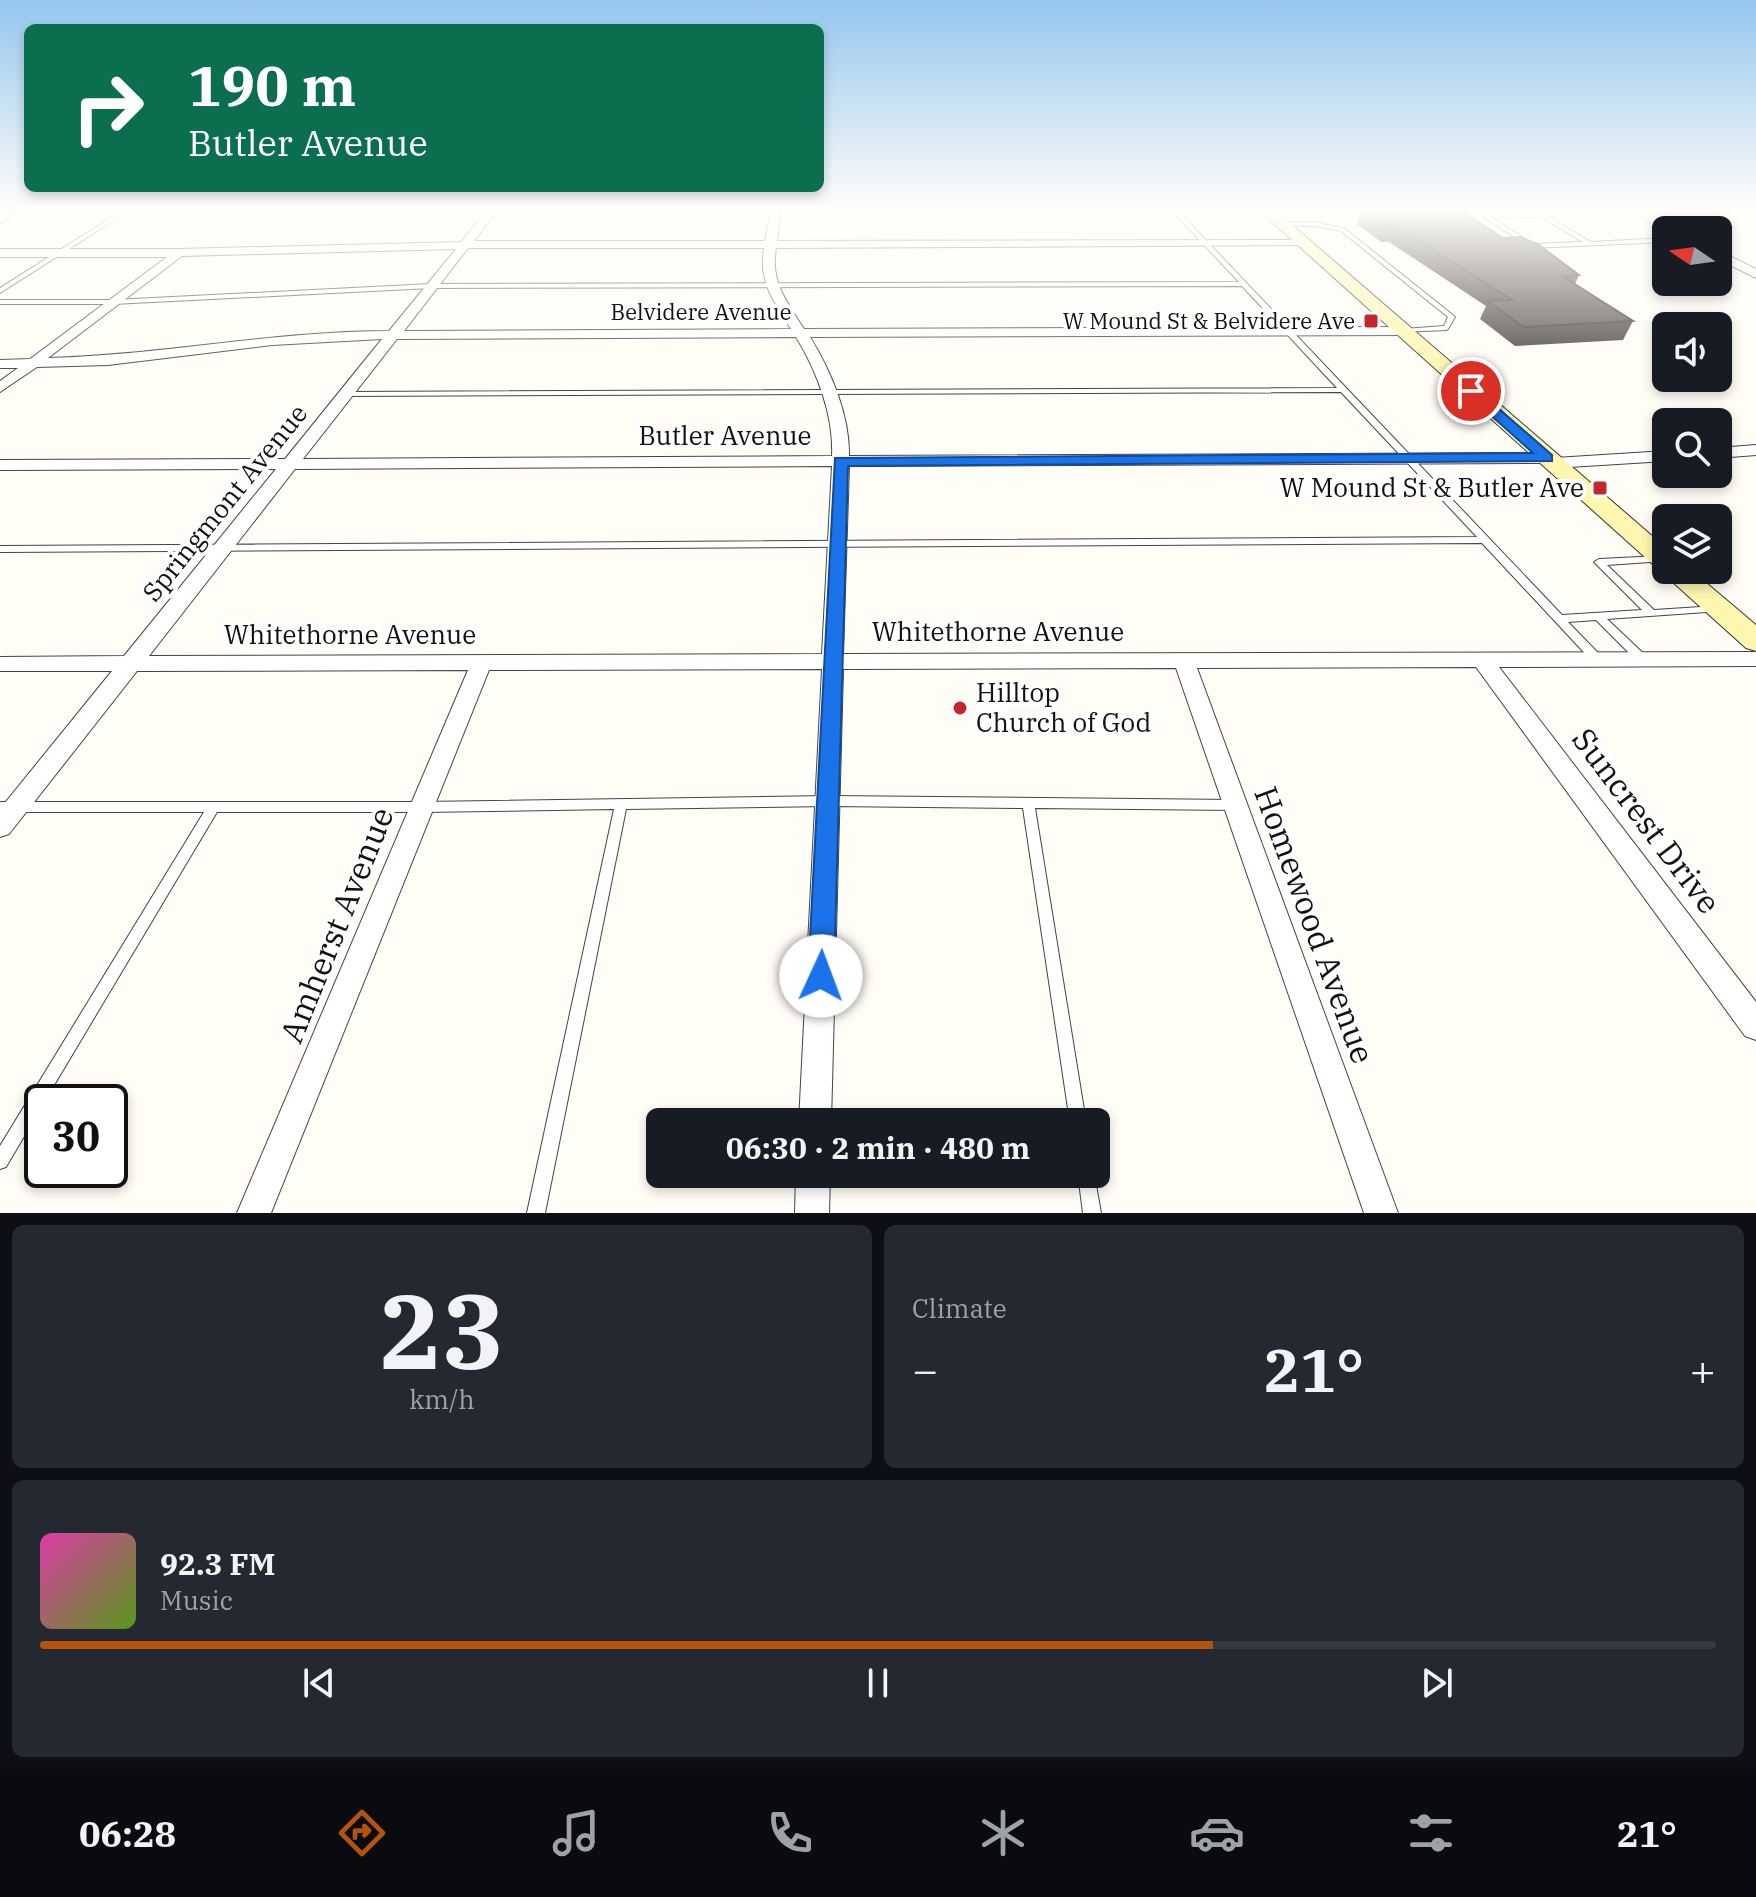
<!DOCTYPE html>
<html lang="en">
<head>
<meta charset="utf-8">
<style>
	body { margin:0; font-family:"IBM Plex Serif",serif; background:#242831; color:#f1f3f6; height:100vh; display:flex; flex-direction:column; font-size:30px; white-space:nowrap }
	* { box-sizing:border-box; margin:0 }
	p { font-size:26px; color:#9ea1a6 }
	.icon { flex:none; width:44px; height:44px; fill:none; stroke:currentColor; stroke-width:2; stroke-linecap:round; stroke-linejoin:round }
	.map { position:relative; height:1213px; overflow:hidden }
	.panel { display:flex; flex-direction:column; gap:12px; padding:12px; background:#0d0f14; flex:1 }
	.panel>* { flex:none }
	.hud { position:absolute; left:24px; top:24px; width:800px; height:168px; border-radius:12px; box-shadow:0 4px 12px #0003; background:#0b6e4f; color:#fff; overflow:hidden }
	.needle { width:52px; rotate:283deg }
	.buttons { position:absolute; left:1652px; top:216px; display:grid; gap:16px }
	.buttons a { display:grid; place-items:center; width:80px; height:80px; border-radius:12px; background:#171b24; box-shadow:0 4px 12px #0003; font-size:40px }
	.speed { position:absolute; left:24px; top:1084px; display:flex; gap:16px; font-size:40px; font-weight:700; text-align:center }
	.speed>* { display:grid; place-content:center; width:104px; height:104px; border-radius:50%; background:#171b24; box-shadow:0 4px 12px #0003; line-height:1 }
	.speed .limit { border:4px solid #111; border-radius:12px; background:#fff; color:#111 }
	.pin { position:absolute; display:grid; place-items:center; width:68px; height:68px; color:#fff; margin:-34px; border:4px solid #fff; border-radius:50%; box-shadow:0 2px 8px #0007 }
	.me { position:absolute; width:88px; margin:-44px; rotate:2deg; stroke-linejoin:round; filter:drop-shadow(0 0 6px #0008) }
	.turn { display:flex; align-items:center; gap:28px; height:168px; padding:0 32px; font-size:36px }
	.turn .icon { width:104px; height:104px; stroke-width:2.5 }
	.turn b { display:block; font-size:56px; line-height:68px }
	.big { font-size:60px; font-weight:800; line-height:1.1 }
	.panel .tile { flex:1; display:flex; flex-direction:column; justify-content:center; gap:12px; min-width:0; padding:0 28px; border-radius:12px; background:#242831 }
	.panel .dial { align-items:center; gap:0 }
	.dial b { font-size:104px; line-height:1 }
	.song { display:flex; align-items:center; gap:24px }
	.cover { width:96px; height:96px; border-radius:12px; background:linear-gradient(135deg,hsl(320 70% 55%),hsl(90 70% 35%)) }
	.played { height:8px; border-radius:4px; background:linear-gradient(90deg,#b45309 70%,#363941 70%) }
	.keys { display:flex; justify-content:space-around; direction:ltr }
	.heat { display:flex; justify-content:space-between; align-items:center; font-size:44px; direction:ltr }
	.panel .tiles { flex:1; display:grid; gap:12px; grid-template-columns:1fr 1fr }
	.tile:last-child { grid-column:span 2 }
	.trip { position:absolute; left:646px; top:1108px; width:464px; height:80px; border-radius:12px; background:#171b24; box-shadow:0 4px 12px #0003; font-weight:800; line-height:80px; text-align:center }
	.tabs { display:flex; height:128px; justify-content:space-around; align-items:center; background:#090b0e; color:#9ea1a6 }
	.tabs .icon { width:56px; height:56px }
	.tabs .active { color:#b45309 }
	.tabs b { font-size:36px; color:#f1f3f6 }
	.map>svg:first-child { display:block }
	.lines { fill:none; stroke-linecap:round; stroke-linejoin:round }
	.lane-casing { stroke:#444; stroke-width:2 }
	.street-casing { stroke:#444; stroke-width:2 }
	.secondary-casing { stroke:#333; stroke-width:2 }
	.lane { fill:#fff; fill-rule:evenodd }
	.street { fill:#fff; fill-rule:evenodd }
	.secondary { fill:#fff6b0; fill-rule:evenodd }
	.wall { fill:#4d4742 }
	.building { fill:#5a524d; stroke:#3f3936; stroke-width:2 }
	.route { fill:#1a73e8; stroke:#114b97; stroke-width:2 }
	.poi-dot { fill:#c4262e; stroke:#fff; stroke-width:3 }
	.labels { text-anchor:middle; stroke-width:8; stroke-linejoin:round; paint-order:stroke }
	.far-street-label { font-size:22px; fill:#111; stroke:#fff }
	.far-poi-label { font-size:22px; fill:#111; stroke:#fff; text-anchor:end }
	.street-label { font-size:26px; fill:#111; stroke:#fff }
	.poi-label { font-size:26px; fill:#111; stroke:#fff; text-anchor:end }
	.near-street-label { font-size:32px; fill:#111; stroke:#fff }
</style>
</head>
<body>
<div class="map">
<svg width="1756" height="1213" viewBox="0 0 1756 1213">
	<rect width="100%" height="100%" fill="#fffdf5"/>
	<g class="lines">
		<defs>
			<g id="lane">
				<polygon points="120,212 127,212 0,293 0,288"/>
				<polygon points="1173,212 1179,212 1562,615 1642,610 1594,562 1599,559 1661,556 1664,557 1666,559 1664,561 1607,565 1654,610 1717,606 1722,609 1721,611 1607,619 1645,655 1646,658 1645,661 1637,661 1596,620 1568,622 1600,655 1601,658 1600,661 1592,661 1482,543 0,552 0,546 1477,537 1341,392 345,396 341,394 345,392 1337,388 1242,286 431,288 113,304 0,304 0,300 113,300 431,284 1239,282"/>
				<path d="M1542,213L1591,242L1666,238V242L1532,248L1483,217L1486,215ZM1541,217L1583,242L1533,244L1492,218Z"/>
				<polygon points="1281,222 1315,222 1345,229 1454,316 1455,317 1448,329 1446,330 1402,332 1402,330 1404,329 1444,326 1448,317 1341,231 1315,226 1279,225 1278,224"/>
				<polygon points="829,796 1235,800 1239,801 1241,805 1239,809 1235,810 1035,808 1086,1122 1070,1122 1023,808 829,806 626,809 545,1213 527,1213 614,809 422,812 217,812 44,1102 42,1102 42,1106 6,1167 0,1169 0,1146 204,812 0,812 0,802 422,802"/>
				<polygon points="1078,1174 1094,1174 1101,1213 1083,1213"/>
			</g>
			<g id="street">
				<path d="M485,212H496L474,241H765L771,212H781L777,241L1302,240L1306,241V245L776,248C770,282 787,302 804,329L1404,327L1411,331L1404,335L810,337C831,371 850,416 849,456L1547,453L1555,458L1666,451V461L1553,468L1545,463L849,466L843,654L1756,652V666L1499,667L1756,1002V1040L1745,1036L1476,667L1197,668L1398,1213H1364L1176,668L843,669L831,1122H799L822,669L489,670L271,1213H237L468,670L137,671L9,834L0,837V809L112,671H0V657L124,656L276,469L0,470V460L285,459L382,339L272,345L108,365L37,367L0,392V381L18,368H0V360L30,359L167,257H0V249H179L461,242ZM468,248H764C758,281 774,302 791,329L404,331ZM456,249L389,331C274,331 162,355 48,358L182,256ZM796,337C817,371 834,416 832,456L303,459L397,339ZM832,466L822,654L149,656L295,469Z"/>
				<polygon points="1632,212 1646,212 1677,230 1666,232"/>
				<polygon points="1718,250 1756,269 1756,278 1718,259"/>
				<polygon points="1756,445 1756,455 1718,458 1718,448"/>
				<polygon points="796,1174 830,1174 829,1213 795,1213"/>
			</g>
			<g id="secondary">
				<polygon points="0,212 18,212 0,223"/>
				<polygon points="1261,212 1277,212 1666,548 1666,570 1691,570 1756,625 1756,651 1746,648 1666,576 1662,569 1657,568"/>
			</g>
		</defs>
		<!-- lane casing -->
		<use href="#lane" class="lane-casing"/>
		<!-- street casing -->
		<use href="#street" class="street-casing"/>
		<!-- secondary casing -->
		<use href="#secondary" class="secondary-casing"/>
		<!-- lane -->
		<use href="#lane" class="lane"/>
		<!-- street -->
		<use href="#street" class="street"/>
		<!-- secondary -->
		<use href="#secondary" class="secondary"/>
	</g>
	<!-- wall -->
	<polygon class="wall" points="1361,212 1464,212 1503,238 1579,275 1575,284 1633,321 1623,340 1515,346 1480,319 1486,306 1389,242 1381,242 1357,224"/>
	<!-- building -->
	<polygon class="building" points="1369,212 1464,212 1503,238 1520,237 1539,245 1579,275 1562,276 1633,321 1523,327 1488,301 1512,300 1395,225 1387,225"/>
	<!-- sky -->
	<linearGradient id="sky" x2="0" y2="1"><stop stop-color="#95c6ee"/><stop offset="0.55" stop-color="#fffefa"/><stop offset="1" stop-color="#fffefa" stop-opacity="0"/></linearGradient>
	<rect width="1756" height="382" fill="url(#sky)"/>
	<!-- route -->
	<polygon class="route" points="1466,388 1475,388 1552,455 1552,461 848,466 834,976 831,985 821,989 812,985 808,976 835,458 1533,453 1466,393"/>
	<!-- markers -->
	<g class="poi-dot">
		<rect x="1363" y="313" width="16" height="16" rx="4"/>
		<rect x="1592" y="480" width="16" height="16" rx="4"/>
		<circle cx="960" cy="708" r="8"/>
	</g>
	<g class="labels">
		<!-- far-street labels -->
		<g class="far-street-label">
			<text x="701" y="320">Belvidere Avenue</text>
		</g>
		<!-- far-poi labels -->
		<g class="far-poi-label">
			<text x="1355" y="329">W Mound St &amp; Belvidere Ave</text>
		</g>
		<!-- street labels -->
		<g class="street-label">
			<text x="725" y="445">Butler Avenue</text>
			<text transform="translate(225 503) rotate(-51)" y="9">Springmont Avenue</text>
			<text x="998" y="641">Whitethorne Avenue</text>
			<text x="350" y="644">Whitethorne Avenue</text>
		</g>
		<!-- poi labels -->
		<g class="poi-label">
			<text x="1584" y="497">W Mound St &amp; Butler Ave</text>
			<text x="976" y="702" text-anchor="start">Hilltop<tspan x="976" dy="30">Church of God</tspan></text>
		</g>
		<!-- near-street labels -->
		<g class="near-street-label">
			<text transform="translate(1646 821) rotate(53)" y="11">Suncrest Drive</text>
			<text transform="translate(337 925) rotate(-68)" y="11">Amherst Avenue</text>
			<text transform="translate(1314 925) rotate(70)" y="11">Homewood Avenue</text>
		</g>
	</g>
</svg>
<div class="buttons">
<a><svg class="needle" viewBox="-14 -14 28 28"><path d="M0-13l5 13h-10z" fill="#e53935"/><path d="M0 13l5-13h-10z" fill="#9ea1a6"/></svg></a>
<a><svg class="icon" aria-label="sound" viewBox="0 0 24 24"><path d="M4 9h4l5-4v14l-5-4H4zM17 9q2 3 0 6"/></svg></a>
<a><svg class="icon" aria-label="search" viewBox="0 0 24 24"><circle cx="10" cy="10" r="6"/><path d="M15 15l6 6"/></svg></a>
<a><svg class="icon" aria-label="layers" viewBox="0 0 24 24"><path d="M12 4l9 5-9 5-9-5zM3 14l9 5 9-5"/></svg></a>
</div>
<div class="speed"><div class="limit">30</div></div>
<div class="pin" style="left:1471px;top:391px;background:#d93025"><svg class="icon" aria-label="arrive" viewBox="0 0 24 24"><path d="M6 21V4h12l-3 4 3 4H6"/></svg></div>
<svg class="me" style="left:821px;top:976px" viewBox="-20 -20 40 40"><circle r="19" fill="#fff"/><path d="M0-13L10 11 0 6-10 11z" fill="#1a73e8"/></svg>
<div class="trip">06:30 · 2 min · 480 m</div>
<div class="hud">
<div class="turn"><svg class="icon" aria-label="right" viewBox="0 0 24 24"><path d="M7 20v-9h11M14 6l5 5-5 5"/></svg><div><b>190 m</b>Butler Avenue</div></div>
</div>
</div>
<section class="panel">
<div class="tiles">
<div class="tile dial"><b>23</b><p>km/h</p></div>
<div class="tile"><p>Climate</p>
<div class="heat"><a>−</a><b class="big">21°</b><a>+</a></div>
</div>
<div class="tile">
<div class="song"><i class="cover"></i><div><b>92.3 FM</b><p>Music</p></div></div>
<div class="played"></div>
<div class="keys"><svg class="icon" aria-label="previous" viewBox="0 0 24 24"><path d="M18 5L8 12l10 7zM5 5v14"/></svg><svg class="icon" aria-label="pause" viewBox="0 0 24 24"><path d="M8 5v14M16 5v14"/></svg><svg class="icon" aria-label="next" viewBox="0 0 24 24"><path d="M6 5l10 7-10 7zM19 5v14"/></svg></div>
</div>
</div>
</section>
<nav class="tabs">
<b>06:28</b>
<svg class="icon active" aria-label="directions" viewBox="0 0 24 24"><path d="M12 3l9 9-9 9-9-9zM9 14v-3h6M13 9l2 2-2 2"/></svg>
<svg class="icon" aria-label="music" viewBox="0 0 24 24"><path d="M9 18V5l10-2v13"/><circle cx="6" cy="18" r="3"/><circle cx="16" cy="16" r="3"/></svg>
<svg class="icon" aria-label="phone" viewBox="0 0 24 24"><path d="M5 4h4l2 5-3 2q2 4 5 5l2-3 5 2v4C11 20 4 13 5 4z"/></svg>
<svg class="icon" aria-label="climate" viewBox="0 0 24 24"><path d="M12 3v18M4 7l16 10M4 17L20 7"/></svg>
<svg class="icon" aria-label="car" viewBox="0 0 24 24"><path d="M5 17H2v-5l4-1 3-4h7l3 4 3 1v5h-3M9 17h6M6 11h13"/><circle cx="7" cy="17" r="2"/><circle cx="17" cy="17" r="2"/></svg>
<svg class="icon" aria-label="filters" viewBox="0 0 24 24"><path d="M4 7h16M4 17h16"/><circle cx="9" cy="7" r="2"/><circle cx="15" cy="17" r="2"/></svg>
<b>21°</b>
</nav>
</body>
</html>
